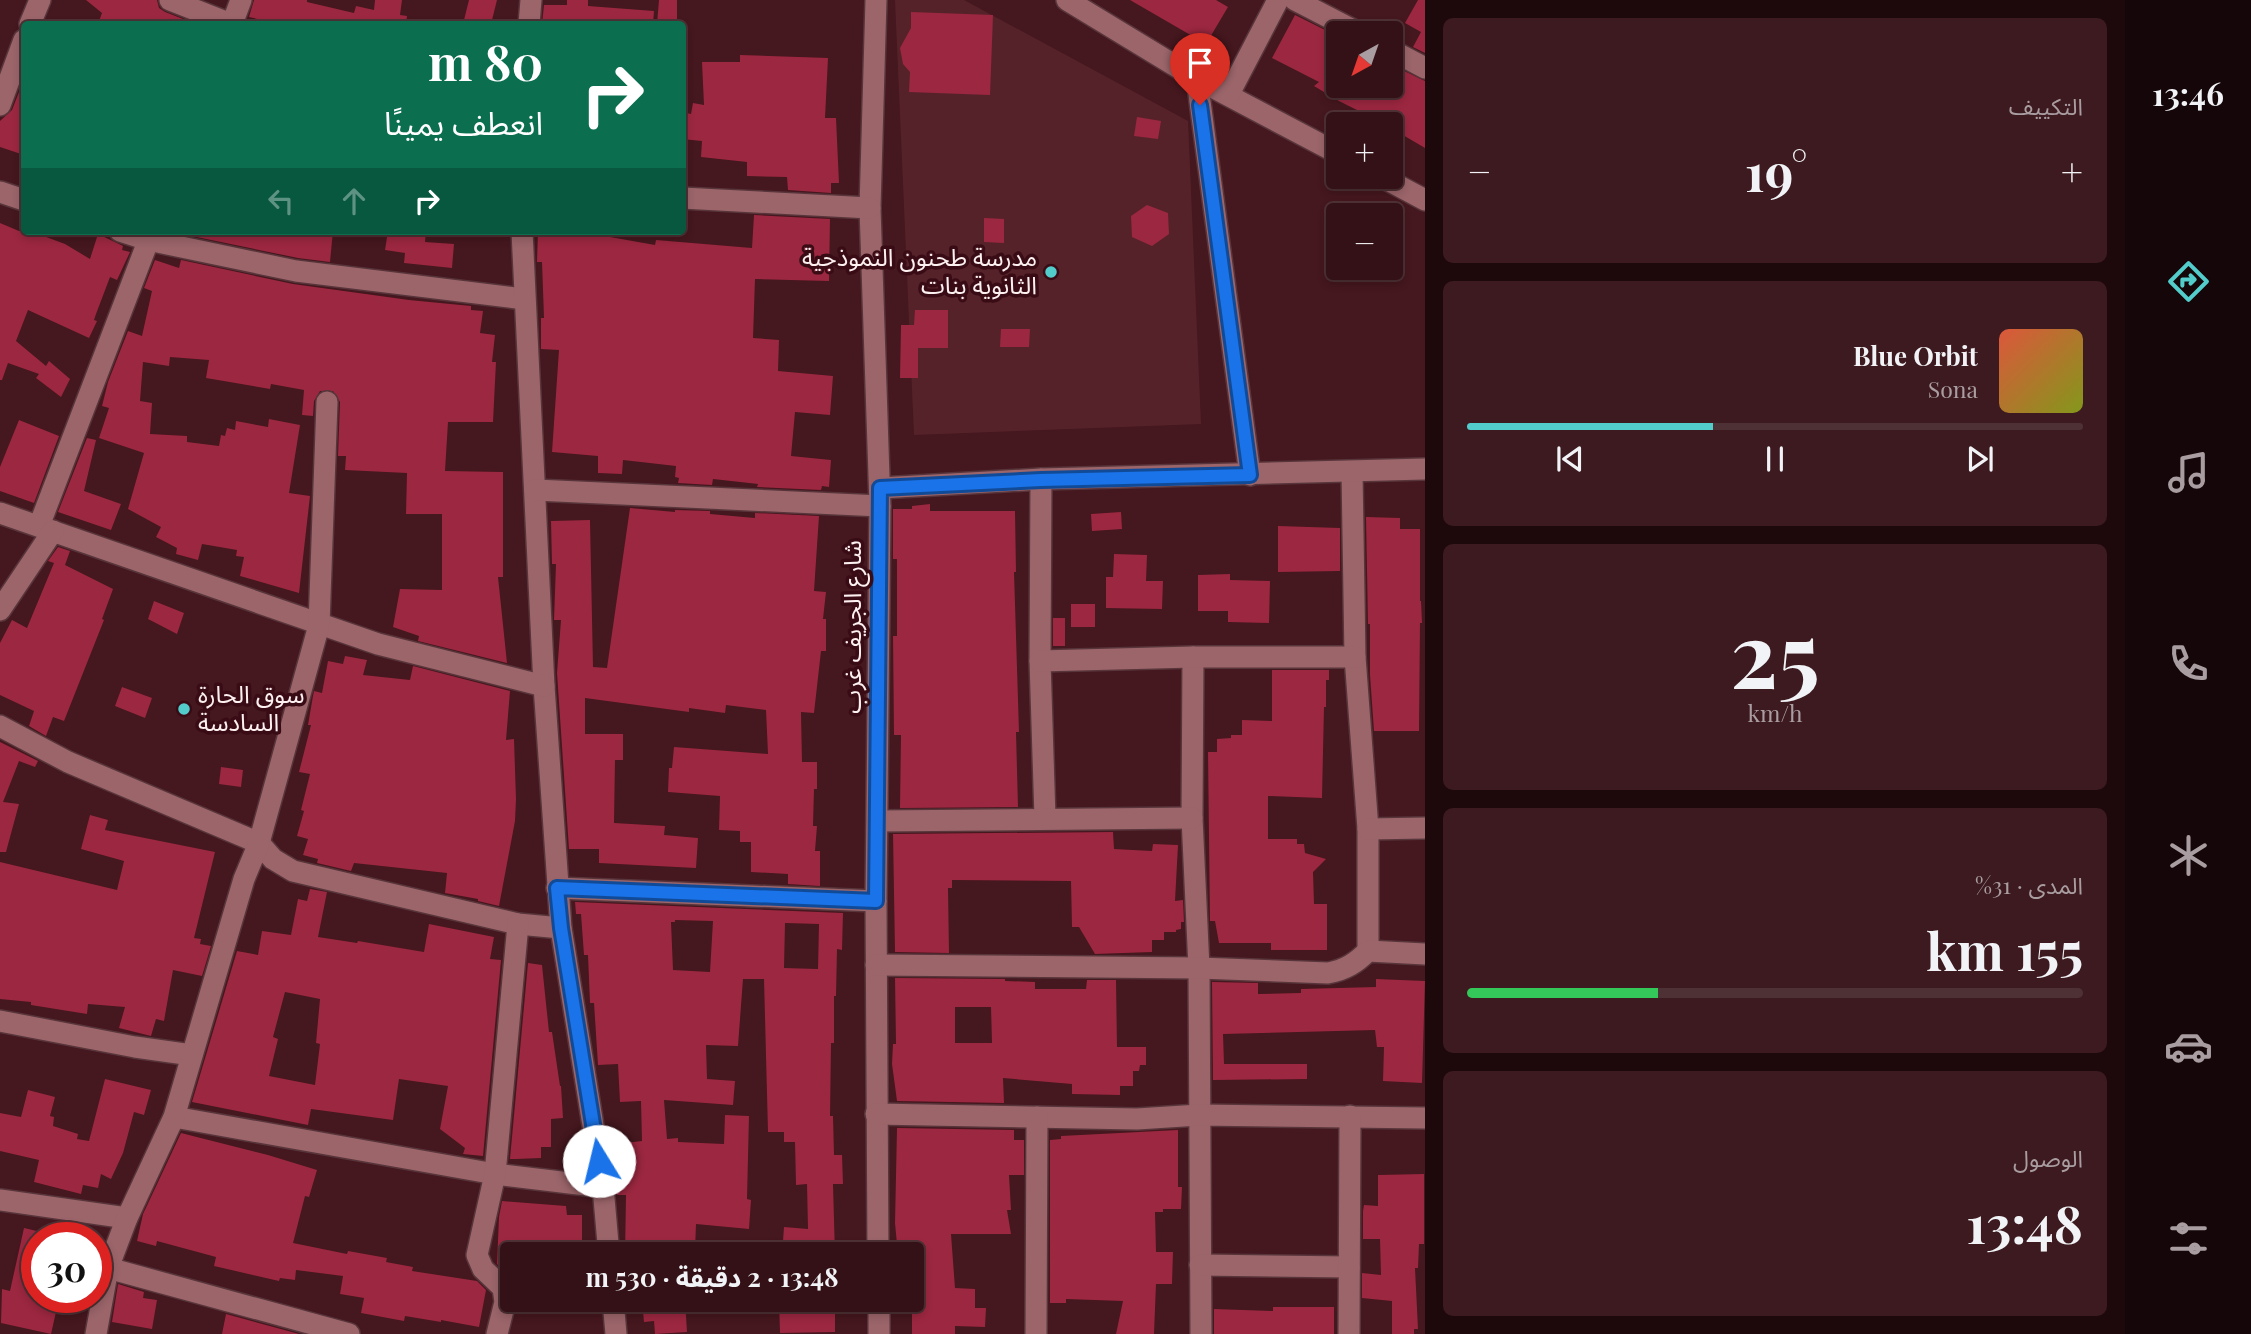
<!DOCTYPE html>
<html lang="ar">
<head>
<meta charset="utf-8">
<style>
	body { margin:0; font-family:"Playfair Display","Noto Sans Arabic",serif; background:#3c1a1f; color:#f1f3f6; direction:rtl; height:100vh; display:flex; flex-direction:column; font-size:26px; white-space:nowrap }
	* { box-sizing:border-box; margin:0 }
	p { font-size:23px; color:#a99da1 }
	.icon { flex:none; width:38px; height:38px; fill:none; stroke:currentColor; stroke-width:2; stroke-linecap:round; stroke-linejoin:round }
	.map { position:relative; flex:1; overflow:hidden; direction:ltr }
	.panel { display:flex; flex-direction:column; gap:18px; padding:18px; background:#1d090c; width:700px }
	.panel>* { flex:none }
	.guide { position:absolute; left:21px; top:21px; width:665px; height:214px; border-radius:7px; box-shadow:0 4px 10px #0003,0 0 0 2px #4e3135; direction:rtl; background:#0b6e4f; color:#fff; overflow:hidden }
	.needle { width:46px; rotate:220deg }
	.buttons { position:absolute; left:1326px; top:21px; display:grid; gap:14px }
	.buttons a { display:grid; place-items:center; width:77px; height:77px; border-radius:7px; background:#341116; box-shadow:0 4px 10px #0003,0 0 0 2px #4e3135; font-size:35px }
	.speed { position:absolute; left:21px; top:1222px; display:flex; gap:14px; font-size:35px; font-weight:700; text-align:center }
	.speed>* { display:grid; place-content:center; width:91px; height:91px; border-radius:50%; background:#341116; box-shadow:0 4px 10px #0003,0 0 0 2px #4e3135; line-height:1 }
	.speed .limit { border:10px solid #d22; background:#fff; color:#111 }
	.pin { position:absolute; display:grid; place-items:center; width:60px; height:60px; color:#fff; margin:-72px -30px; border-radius:50% 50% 50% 0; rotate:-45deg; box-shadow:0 0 7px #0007 }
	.pin .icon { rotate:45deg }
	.me { position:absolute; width:77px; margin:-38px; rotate:351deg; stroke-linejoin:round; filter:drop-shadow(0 0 5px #0008) }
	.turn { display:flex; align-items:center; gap:24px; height:147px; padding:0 28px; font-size:32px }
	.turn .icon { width:91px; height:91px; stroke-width:2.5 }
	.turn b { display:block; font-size:49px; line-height:60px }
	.lanes { display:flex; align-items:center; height:66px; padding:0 28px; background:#0003; justify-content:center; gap:35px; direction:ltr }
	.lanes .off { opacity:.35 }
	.big { font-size:52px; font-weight:700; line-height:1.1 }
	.panel .tile { flex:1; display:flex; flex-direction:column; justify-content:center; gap:10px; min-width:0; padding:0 24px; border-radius:10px; background:#3c1a1f }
	.panel .dial { align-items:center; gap:0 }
	.dial b { font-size:91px; line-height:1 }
	.song { display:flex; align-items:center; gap:21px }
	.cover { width:84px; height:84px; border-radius:10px; background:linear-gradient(135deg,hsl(10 70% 55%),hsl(70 70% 35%)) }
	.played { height:7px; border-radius:4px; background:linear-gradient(90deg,#53cdcb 40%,#4e3135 40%) }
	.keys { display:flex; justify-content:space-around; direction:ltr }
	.heat { display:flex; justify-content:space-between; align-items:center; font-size:38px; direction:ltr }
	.charge { height:10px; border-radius:5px; background:linear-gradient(90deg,#34c759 31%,#4e3135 0) }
	.trip { position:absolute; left:500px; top:1242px; width:424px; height:70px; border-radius:7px; background:#341116; box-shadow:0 4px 10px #0003,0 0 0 2px #4e3135; font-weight:700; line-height:70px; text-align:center; direction:rtl }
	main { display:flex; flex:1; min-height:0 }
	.tab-bar { display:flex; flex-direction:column; width:126px; justify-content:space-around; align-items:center; background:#150709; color:#a99da1 }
	.tab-bar .icon { width:49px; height:49px }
	.tab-bar .on { color:#53cdcb }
	.tab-bar b { font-size:32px; color:#f1f3f6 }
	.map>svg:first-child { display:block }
	.built { fill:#56222a }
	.building { fill:#9c2740; fill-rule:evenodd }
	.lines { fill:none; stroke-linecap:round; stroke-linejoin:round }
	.minor-casing { stroke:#58353b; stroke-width:24 }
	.minor { stroke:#9b656a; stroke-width:21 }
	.route-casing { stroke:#114b97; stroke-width:18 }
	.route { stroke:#1a73e8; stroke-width:12 }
	.poi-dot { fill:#53cdcb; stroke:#390c15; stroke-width:2.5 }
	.labels { text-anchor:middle; stroke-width:7; stroke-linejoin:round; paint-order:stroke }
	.poi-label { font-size:24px; fill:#fdf0f1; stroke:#390c15; text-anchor:end }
	.street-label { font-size:24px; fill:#fdf0f1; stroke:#390c15 }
</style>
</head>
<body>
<main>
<nav class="tab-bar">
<b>13:46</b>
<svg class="icon on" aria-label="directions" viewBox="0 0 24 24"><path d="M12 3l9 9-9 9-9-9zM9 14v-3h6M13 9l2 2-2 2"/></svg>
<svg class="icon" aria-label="music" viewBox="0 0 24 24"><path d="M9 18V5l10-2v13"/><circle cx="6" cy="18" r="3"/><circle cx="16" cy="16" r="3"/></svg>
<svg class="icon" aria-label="phone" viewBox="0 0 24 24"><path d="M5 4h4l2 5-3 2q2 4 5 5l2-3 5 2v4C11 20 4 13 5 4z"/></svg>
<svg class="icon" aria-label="climate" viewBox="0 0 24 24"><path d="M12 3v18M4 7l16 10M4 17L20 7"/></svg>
<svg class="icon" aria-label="car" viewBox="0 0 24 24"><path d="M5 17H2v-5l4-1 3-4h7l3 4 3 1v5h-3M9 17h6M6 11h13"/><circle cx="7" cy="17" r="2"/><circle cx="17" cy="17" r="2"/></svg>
<svg class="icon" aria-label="filters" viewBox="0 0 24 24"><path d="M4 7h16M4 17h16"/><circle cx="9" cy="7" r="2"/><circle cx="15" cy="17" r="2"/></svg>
</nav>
<section class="panel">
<div class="tile"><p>التكييف</p>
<div class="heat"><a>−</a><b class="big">19°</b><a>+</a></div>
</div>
<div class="tile">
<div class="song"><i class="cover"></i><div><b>Blue Orbit</b><p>Sona</p></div></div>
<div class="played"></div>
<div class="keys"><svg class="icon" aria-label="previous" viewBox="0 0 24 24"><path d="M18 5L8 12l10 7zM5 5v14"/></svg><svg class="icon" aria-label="pause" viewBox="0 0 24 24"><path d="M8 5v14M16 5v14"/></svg><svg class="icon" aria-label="next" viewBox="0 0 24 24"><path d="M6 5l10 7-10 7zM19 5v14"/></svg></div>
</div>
<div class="tile dial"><b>25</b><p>km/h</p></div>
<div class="tile"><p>المدى · 31%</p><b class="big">155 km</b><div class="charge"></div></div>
<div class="tile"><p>الوصول</p><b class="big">13:48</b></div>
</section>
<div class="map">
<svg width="1425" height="1334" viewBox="0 0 1425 1334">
	<rect width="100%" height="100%" fill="#45171e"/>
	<!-- built -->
	<polygon class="built" points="895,0 964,0 1188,121 1201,424 914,435"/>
	<!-- building -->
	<g class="building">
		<polygon points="86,0 157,0 159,8 165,12 183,19 181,24 98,24 102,13"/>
		<polygon points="254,0 307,0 307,2 354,13 356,6 374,10 375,0 402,0 400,15 407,16 406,24 271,24 271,22 249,17"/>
		<polygon points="469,0 497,0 491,24 463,24"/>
		<polygon points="567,0 588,0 588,6 654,11 653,24 542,24 544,5 567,5"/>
		<polygon points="659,0 677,0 677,21 675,21 675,24 657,24"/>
		<polygon points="1130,0 1216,0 1228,7 1206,44"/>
		<polygon points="1418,0 1425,0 1425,53 1413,47 1421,32 1405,23"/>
		<polygon points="911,12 993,15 990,95 909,92 910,72 903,64 900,48 911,28"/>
		<polygon points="1295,15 1339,37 1339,86 1391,86 1391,79 1398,68 1425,81 1425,148 1391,128 1391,124 1385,124 1339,101 1314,86 1319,82 1272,58"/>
		<polygon points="740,55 828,58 825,118 836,118 839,183 831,183 831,193 788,190 787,177 747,176 747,162 701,157 702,141 682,139 682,112 691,114 693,103 704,105 702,62 740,62"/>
		<polygon points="19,92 24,94 24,155 0,147 0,121 12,110"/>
		<polygon points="1137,117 1161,121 1158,139 1134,136"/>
		<polygon points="1147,205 1168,213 1169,234 1152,246 1132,237 1131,216"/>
		<polygon points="754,215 830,219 829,281 755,279 753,338 779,340 778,371 833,376 830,415 795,412 791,456 831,460 829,487 822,486 821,490 757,487 758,484 713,479 712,485 678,483 679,478 675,477 676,466 623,460 622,474 598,473 598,456 552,452 559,350 541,349 541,318 544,318 542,262 537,262 538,231 611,231 610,237 655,245 656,240 752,248"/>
		<polygon points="984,218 1004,219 1004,243 984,242"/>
		<polygon points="0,223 19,231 30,231 65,244 90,259 98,234 123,246 122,250 130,252 117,280 110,277 96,314 94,320 97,321 89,338 28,310 16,341 46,366 49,361 70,379 61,397 36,378 39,374 8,363 2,380 0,380"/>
		<polygon points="188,231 268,231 305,236 309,231 333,231 330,262 298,258 187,235"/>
		<polygon points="388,231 426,231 425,242 454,244 452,268 404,263 405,253 385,250"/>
		<polygon points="155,260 179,268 181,260 293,284 409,300 471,306 471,310 483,311 480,333 495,335 492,362 496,362 493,422 448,422 445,471 503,472 503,577 498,577 507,663 418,641 419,636 393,627 400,589 442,590 442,514 406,514 407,473 345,470 346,456 338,456 340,402 333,391 320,391 314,401 313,416 302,415 304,390 271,384 270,389 206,378 209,360 170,357 169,366 143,362 140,401 152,403 150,434 187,436 187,442 219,446 221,435 225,436 227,428 235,430 236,421 268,427 269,419 300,425 289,493 310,496 299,593 240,576 244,557 236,556 237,550 202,544 198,560 176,554 177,548 156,537 161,527 128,509 144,453 99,438 109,408 102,406 108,382 128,331 142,336 152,291 144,288"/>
		<polygon points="915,310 948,310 948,348 918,348 918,378 900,378 901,325 914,325"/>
		<polygon points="1001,329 1030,329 1029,347 1000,347"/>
		<polygon points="19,420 59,436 34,503 0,491 0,467"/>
		<polygon points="87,438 96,440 84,491 121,504 111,530 58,512"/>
		<polygon points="930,504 930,511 1015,511 1016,572 1014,572 1019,732 1016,732 1018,807 900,808 901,735 894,735 893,636 897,636 897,559 893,559 893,509 912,509 912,506"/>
		<polygon points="630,508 675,512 675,510 710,511 710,514 755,518 755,513 819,516 814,591 826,592 823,619 826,619 826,651 821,651 814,713 801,712 802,762 817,762 817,789 814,789 813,826 817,826 815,851 820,851 820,886 788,884 788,874 751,872 751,842 740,842 740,831 719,830 720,796 668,792 669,768 672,768 674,747 768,754 766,710 726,705 725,713 689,708 689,712 585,698 585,734 623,734 623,760 615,760 614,823 665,826 664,835 698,838 696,868 599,863 599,849 569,849 557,673 561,620 554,620 556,564 552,564 551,521 590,520 593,667 607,668"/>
		<polygon points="1121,512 1122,529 1092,531 1091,514"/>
		<polygon points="1366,517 1400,518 1400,529 1420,529 1420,601 1421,601 1422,623 1420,623 1419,731 1374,731 1370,675 1370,624 1368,624"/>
		<polygon points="1278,526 1340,528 1340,571 1278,572"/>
		<polygon points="58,547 70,551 65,565 113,589 102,619 104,620 64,721 53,717 46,736 29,726 34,711 0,695 0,643 12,620 27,628 54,563 48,561"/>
		<polygon points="1114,554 1147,555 1146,581 1163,581 1162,609 1106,608 1106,577 1113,577"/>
		<polygon points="1230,574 1230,580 1270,581 1269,623 1228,622 1228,611 1198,611 1198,575"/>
		<polygon points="154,601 184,613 177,634 148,619"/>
		<rect x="1071" y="604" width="24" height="23"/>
		<rect x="1053" y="618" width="12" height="28"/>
		<polygon points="345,656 367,660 363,675 410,680 413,666 510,691 506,740 514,739 516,799 515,821 499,906 478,901 478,899 445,893 447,873 354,863 351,871 317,863 318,859 303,855 308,839 297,836 304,811 301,810 310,774 299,772 311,725 308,725 313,696 314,691 322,693 328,661 343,664"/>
		<polygon points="1272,670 1329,670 1329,680 1326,680 1326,707 1324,707 1322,798 1268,796 1268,839 1297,839 1297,844 1304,844 1305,853 1326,859 1313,872 1314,904 1327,904 1327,950 1271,950 1271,943 1219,943 1215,921 1210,921 1208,752 1217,752 1217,739 1231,738 1231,735 1242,735 1242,720 1272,721"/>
		<polygon points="122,687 152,698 145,718 115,706"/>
		<polygon points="0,742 38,761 35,767 19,761 3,802 19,804 6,852 0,852"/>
		<polygon points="221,767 243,770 241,787 219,784"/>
		<polygon points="90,815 108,820 105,830 215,852 194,938 201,939 200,944 211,946 202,976 173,970 164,1021 156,1019 151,1036 119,1028 125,1007 88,1004 87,1014 31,1005 31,1002 0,999 0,862 117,890 124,861 81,849"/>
		<polygon points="1113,832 1114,849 1152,851 1153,844 1178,845 1175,901 1183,900 1184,922 1181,922 1181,929 1176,930 1176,932 1164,932 1164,940 1152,940 1152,952 1095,954 1079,927 1072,927 1071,881 952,880 952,888 948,888 949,953 895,952 893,834"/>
		<path d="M310,889L327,892L318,937L357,943L358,941L424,952L429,924L494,937L490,959L501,960L483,1156L463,1154L465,1148L440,1129L448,1086L399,1079L393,1120L311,1109L308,1125L192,1102L237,951L258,955L262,931L291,935L298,899L307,901ZM285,992L320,999L316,1043L320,1044L315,1085L269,1076L278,1039L273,1037Z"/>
		<path d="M575,902L843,913L842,950L837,949L836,996H834V1043H831L830,1116H833L834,1155H842L843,1184H833L835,1255H782L784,1227L808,1229L807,1184L796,1185L795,1142H784V1132H768L764,979H743L738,1046L706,1045L707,1079L735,1081L733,1105L664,1100L667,1139L678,1138V1142L724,1144L725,1115L749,1116L747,1199L751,1200L749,1229L696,1224L695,1251L667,1250V1255H625L626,1195H617L609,1145L642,1141L641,1101L620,1102L618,1064L598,1065L594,1003H590L588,955H584L581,914H576ZM675,920L713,921L710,972L673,970L671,922H675ZM785,923L819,924L818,969L784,968Z"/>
		<polygon points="528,963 542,965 549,1032 552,1032 560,1086 561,1086 563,1118 551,1119 551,1147 541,1147 541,1158 516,1159 510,1159"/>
		<path d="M895,978L1005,979V981L1035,982V989H1086L1087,980H1116L1117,1047H1146V1065H1140L1139,1071H1133V1086H1120V1095L1072,1094V1084L1003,1078L1004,1103L897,1101L892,1064L893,1044H896ZM955,1007H991L992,1043H955Z"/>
		<polygon points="1376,979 1425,981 1422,1083 1383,1081 1384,1047 1377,1047 1375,1030 1223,1034 1224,1064 1307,1064 1307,1079 1213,1080 1212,982 1258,983 1258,994 1301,993 1301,989 1376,987"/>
		<polygon points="105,1079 151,1090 144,1115 134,1112 123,1153 111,1179 101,1174 98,1188 83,1185 81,1194 34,1182 39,1160 0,1151 0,1113 21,1117 28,1090 55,1097 50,1116 54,1117 53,1126 78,1134 77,1139 89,1141"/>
		<polygon points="897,1128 1014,1130 1014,1140 1024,1140 1024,1175 1009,1175 1011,1210 1007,1210 1011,1234 951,1234 955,1288 975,1289 975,1308 986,1308 985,1327 955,1326 955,1334 912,1334 912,1255 898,1255 895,1223"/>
		<polygon points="1178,1130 1178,1187 1182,1187 1181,1209 1163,1209 1163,1212 1155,1212 1156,1252 1173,1252 1172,1284 1156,1284 1154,1334 1116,1334 1123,1301 1066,1299 1066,1303 1050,1303 1050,1140 1061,1139 1061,1136"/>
		<polygon points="181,1133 268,1155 317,1170 309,1197 305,1196 293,1243 347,1254 348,1251 387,1258 386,1262 413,1267 412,1271 477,1281 486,1290 479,1327 441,1320 441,1322 405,1316 404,1321 361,1313 364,1298 340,1294 343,1276 296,1270 295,1280 280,1278 279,1281 214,1266 216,1257 157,1241 156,1246 137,1241 143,1214"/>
		<polygon points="1424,1174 1424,1244 1419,1244 1418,1268 1415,1268 1418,1329 1414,1329 1414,1334 1392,1334 1392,1301 1362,1298 1362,1273 1381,1275 1380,1239 1363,1239 1363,1211 1364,1205 1378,1206 1378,1175"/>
		<polygon points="502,1201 566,1206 567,1215 582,1215 582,1255 513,1255 513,1280 497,1264 499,1217"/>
		<polygon points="24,1228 41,1232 40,1237 37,1237 37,1298 58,1303 51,1334 1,1323 2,1289 10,1291"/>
		<polygon points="118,1284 144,1292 143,1298 157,1300 152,1329 112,1322"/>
		<polygon points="685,1300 687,1332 655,1334 654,1321 644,1322 642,1301"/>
		<polygon points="779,1300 835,1300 835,1332 780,1333"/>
		<polygon points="1273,1307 1334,1307 1334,1334 1214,1334 1214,1309 1273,1311"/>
		<polygon points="226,1314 299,1334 222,1334"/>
	</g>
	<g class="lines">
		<defs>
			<g id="minor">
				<polyline points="170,0 231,24"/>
				<polyline points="876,0 870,208 880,506 876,901 878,1255"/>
				<polyline points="1067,0 1197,79 1339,154"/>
				<polyline points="1295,0 1359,33"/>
				<polyline points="30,24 40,0"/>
				<polyline points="232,24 241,0"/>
				<polyline points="529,24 531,0"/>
				<polyline points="1391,50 1425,68"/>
				<polyline points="1197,79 1250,475"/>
				<polyline points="1229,94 1278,0"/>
				<polyline points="0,105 24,40"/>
				<polyline points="1382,177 1425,200"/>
				<polyline points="0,192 24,200"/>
				<polyline points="682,198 870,208"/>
				<polyline points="120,231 148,240 296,271 524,299"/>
				<polyline points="522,231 544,686 561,928 603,1187 609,1255"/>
				<polyline points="1352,472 1355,657 1368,829 1368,951"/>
				<polyline points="1041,479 1040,661 1045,818"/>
				<polyline points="880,488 1041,479 1425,469"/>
				<polyline points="535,490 880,506"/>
				<polyline points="0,513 378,644 544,686"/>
				<polyline points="39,526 152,231"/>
				<polyline points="0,610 53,531"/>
				<polyline points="1193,657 1192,818 1199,968 1201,1334"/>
				<polyline points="1040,661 1193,657 1355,657"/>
				<polyline points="0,726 68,762 259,843 273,859 293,871 518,924 561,928"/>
				<polyline points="878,821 1192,818"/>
				<polyline points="1368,829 1425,828"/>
				<polyline points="557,888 876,901"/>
				<path d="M876,965L1199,968L1328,973C1345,970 1356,963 1368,951L1425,954"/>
				<polyline points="0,1021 135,1047 192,1055"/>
				<polyline points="876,1114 1137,1119 1199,1115 1425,1118"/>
				<polyline points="174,1117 495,1174 603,1187"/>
				<polyline points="0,1200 127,1218"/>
				<polyline points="1200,1265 1349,1267"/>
				<polyline points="108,1268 349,1334"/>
				<polyline points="613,1300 616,1334"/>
				<polyline points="879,1300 879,1334"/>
				<polyline points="96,1334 108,1268 127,1218 174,1117 244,879 259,843 319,625 327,402"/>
				<polyline points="497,1334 505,1302 503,1288 483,1269 477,1255 495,1174 518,924"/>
				<polyline points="1036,1334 1037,1117"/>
				<polyline points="1349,1334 1350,1116"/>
			</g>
		</defs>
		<!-- minor casing -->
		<use href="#minor" class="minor-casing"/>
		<!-- minor -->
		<use href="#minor" class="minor"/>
	</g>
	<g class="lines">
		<defs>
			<polyline id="route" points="599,1161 561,928 557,888 876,901 880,488 1041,480 1250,475 1200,105"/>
		</defs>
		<!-- route casing -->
		<use href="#route" class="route-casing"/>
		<!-- route -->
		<use href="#route" class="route"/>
	</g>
	<!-- markers -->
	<g class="poi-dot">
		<circle cx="1051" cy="272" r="7"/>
		<circle cx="184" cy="709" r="7"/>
	</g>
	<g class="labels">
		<!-- poi labels -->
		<g class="poi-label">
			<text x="1037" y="266">مدرسة طحنون النموذجية<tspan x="1037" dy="28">الثانوية بنات</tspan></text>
			<text x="198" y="703" text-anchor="start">سوق الحارة<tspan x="198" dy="28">السادسة</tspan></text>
		</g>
		<!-- street labels -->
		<g class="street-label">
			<text transform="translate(853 627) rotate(-90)" y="8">شارع الجريف غرب</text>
		</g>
	</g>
</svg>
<div class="buttons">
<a><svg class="needle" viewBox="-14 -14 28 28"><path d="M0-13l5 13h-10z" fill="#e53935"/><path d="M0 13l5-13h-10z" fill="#a99da1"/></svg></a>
<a>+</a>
<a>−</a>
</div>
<div class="speed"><div class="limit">30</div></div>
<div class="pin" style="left:1200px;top:105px;background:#d93025"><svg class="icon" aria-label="arrive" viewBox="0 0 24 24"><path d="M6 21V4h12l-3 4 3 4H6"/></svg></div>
<svg class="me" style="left:599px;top:1161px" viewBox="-20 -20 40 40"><circle r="19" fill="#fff"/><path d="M0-13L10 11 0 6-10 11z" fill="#1a73e8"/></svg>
<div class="trip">13:48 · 2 دقيقة · 530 m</div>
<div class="guide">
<div class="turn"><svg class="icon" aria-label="right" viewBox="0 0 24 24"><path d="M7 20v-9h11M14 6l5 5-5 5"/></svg><div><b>80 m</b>انعطف يمينًا</div></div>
<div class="lanes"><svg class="icon off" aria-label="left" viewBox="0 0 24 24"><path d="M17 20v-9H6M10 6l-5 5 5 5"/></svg><svg class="icon off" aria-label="ahead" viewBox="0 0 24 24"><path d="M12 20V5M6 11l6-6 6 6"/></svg><svg class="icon" aria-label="right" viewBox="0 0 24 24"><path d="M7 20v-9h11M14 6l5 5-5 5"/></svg></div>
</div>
</div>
</main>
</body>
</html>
